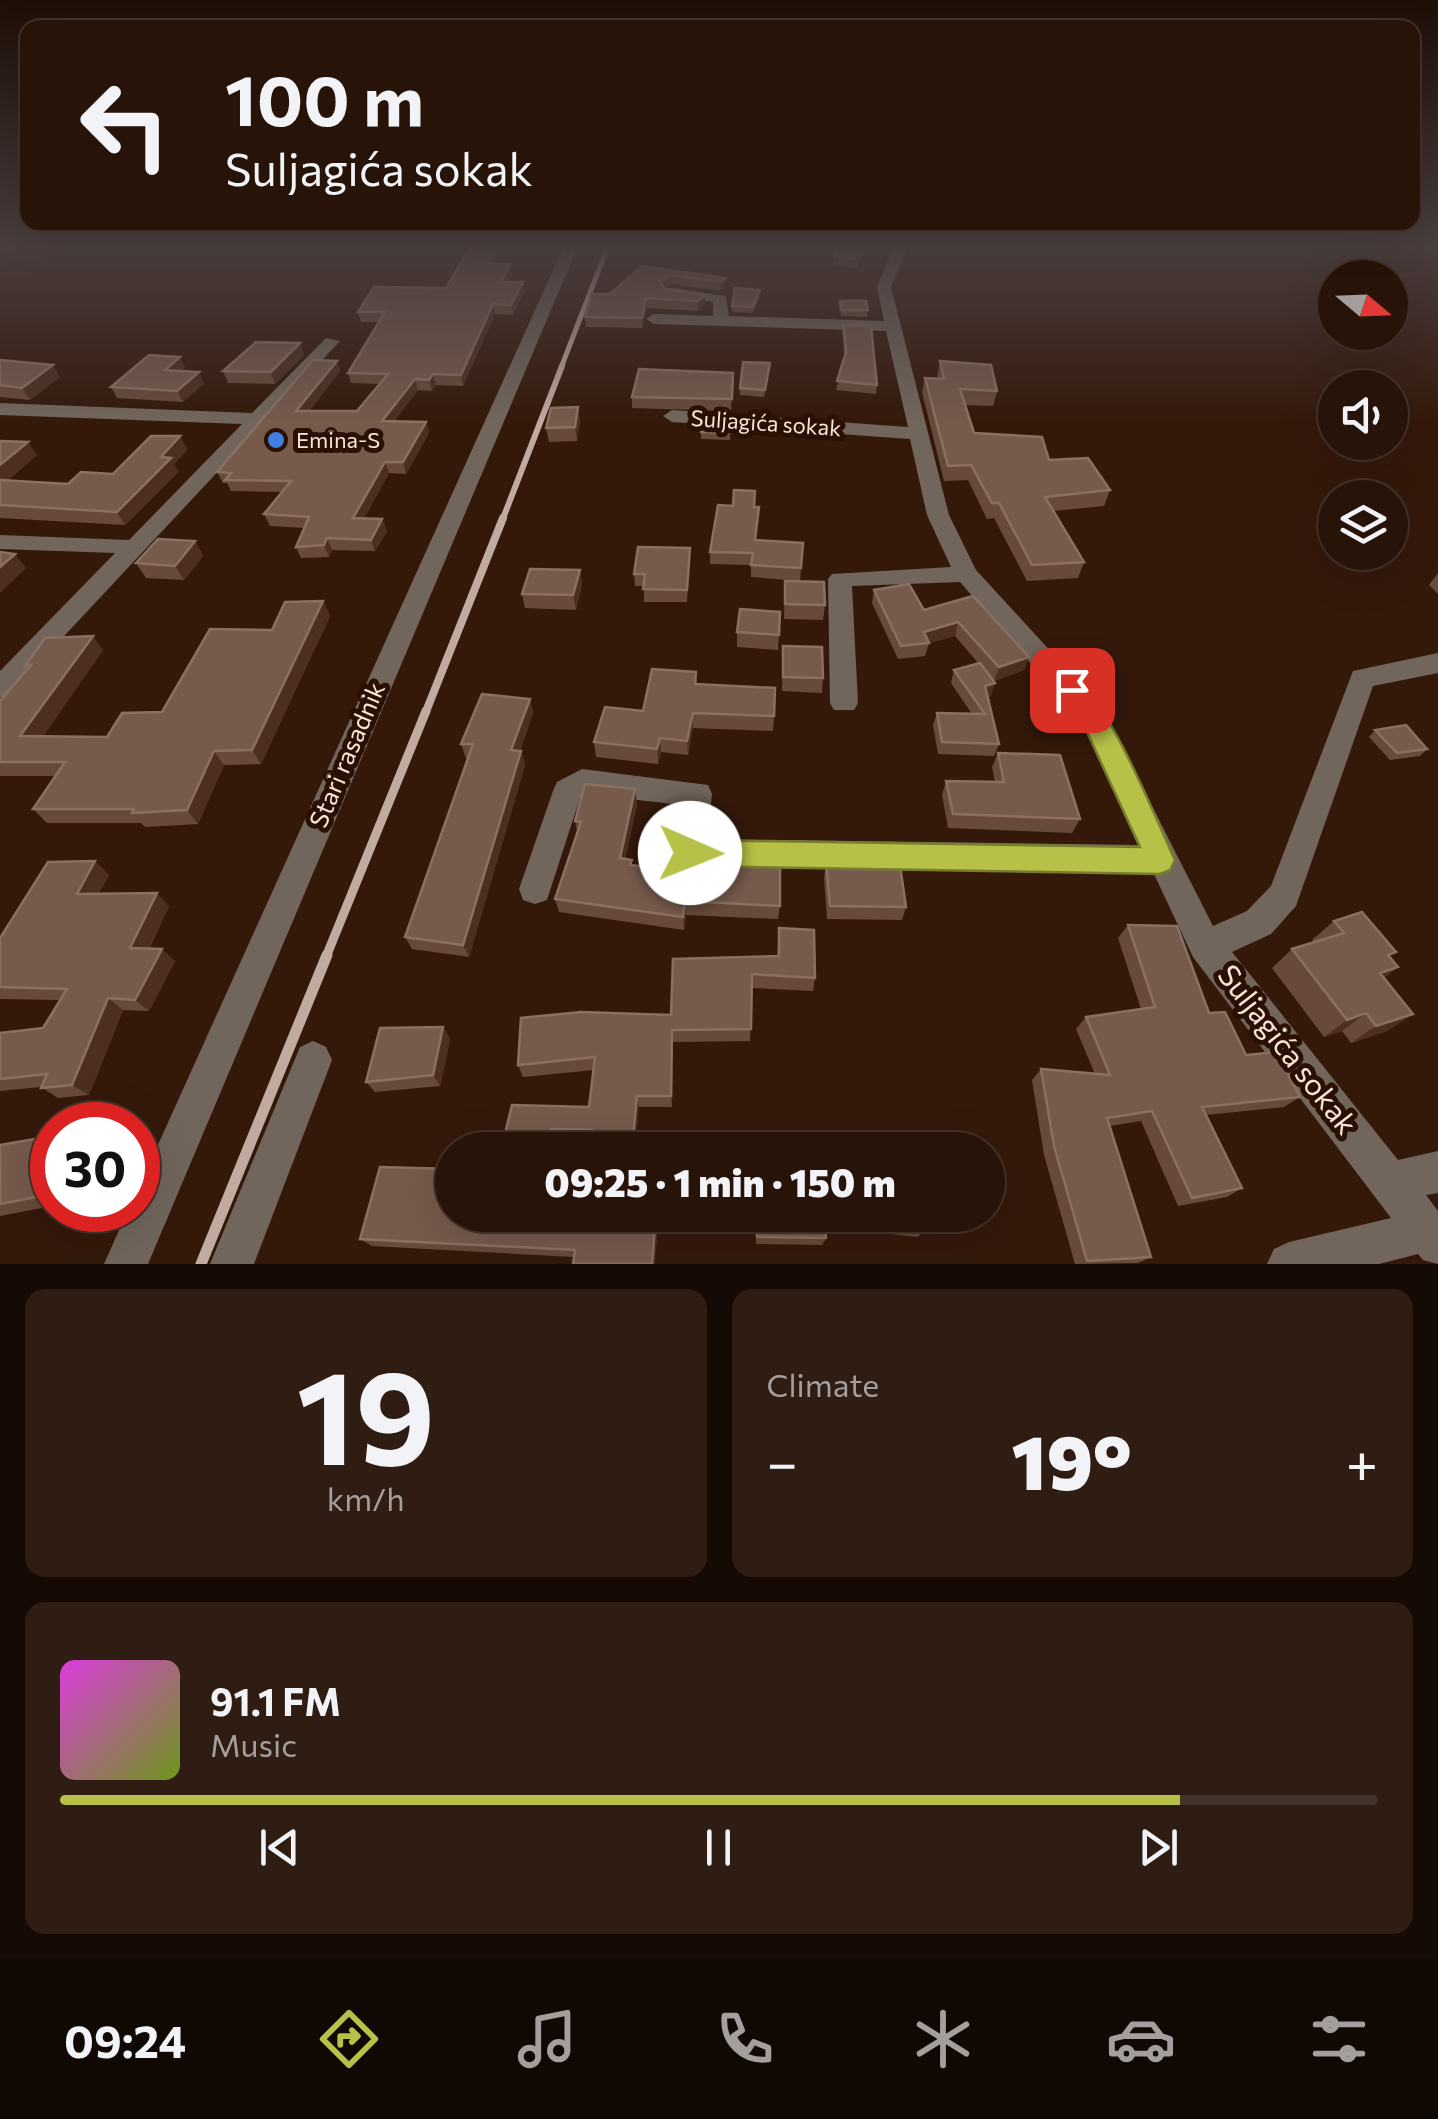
<!DOCTYPE html>
<html lang="en">
<head>
<meta charset="utf-8">
<style>
	body { margin:0; font-family:Commissioner,sans-serif; background:#2f1c12; color:#f1f3f6; height:100vh; display:flex; flex-direction:column; font-size:38px; white-space:nowrap }
	* { box-sizing:border-box; margin:0 }
	p { font-size:32px; color:#a49e9c }
	.icon { flex:none; width:55px; height:55px; fill:none; stroke:currentColor; stroke-width:2; stroke-linecap:round; stroke-linejoin:round }
	.map { position:relative; height:1264px; overflow:hidden }
	.side { display:flex; flex-direction:column; gap:25px; padding:25px; background:#150a04; flex:1 }
	.side>* { flex:none }
	.guide { position:absolute; left:20px; top:20px; width:1400px; height:210px; border-radius:20px; box-shadow:0 10px 40px #0002,0 0 0 2px #433229; background:#271308; color:#f1f3f6; overflow:hidden }
	.needle { width:65px; rotate:109deg }
	.fabs { position:absolute; left:1318px; top:260px; display:grid; gap:20px }
	.fabs a { display:grid; place-items:center; width:90px; height:90px; border-radius:50%; background:#271308; box-shadow:0 10px 40px #0002,0 0 0 2px #433229; font-size:50px }
	.speed { position:absolute; left:30px; top:1102px; display:flex; gap:20px; font-size:50px; font-weight:700; text-align:center }
	.speed>* { display:grid; place-content:center; width:130px; height:130px; border-radius:50%; background:#271308; box-shadow:0 10px 40px #0002,0 0 0 2px #433229; line-height:1 }
	.speed .limit { border:15px solid #d22; background:#fff; color:#111 }
	.pin { position:absolute; display:grid; place-items:center; width:85px; height:85px; color:#fff; margin:-42px; border-radius:20px; box-shadow:0 5px 15px #0006 }
	.me { position:absolute; width:110px; margin:-55px; rotate:91deg; stroke-linejoin:round; filter:drop-shadow(0 0 8px #0008) }
	.turn { display:flex; align-items:center; gap:35px; height:210px; padding:0 40px; font-size:45px }
	.turn .icon { width:130px; height:130px; stroke-width:2.5 }
	.turn b { display:block; font-size:70px; line-height:85px }
	.big { font-size:75px; font-weight:800; line-height:1.1 }
	.side .tile { flex:1; display:flex; flex-direction:column; justify-content:center; gap:15px; min-width:0; padding:0 35px; border-radius:20px; background:#2f1c12 }
	.side .dial { align-items:center; gap:0 }
	.dial b { font-size:130px; line-height:1 }
	.song { display:flex; align-items:center; gap:30px }
	.cover { width:120px; height:120px; border-radius:15px; background:linear-gradient(135deg,hsl(300 70% 55%),hsl(80 70% 35%)) }
	.played { height:10px; border-radius:5px; background:linear-gradient(90deg,#b8c147 85%,#433229 85%) }
	.keys { display:flex; justify-content:space-around; direction:ltr }
	.heat { display:flex; justify-content:space-between; align-items:center; font-size:55px; direction:ltr }
	.side .tiles { flex:1; display:grid; gap:25px; grid-template-columns:1fr 1fr }
	.tile:last-child { grid-column:span 2 }
	.trip { position:absolute; left:435px; top:1132px; width:570px; height:100px; border-radius:50px; background:#271308; box-shadow:0 10px 40px #0002,0 0 0 2px #433229; font-weight:800; line-height:100px; text-align:center }
	.tabs { display:flex; height:160px; justify-content:space-around; align-items:center; background:#100803; color:#a49e9c }
	.tabs .icon { width:70px; height:70px }
	.tabs .selected { color:#b8c147 }
	.tabs b { font-size:45px; color:#f1f3f6 }
	.map>svg:first-child { display:block }
	.lines { fill:none; stroke-linecap:round; stroke-linejoin:round }
	.minor { fill:#72665c; fill-rule:evenodd }
	.rail-far4 { stroke:#c1aba0; stroke-width:5 }
	.rail-far3 { stroke:#c1aba0; stroke-width:6 }
	.rail-far2 { stroke:#c1aba0; stroke-width:8 }
	.rail-far1 { stroke:#c1aba0; stroke-width:9 }
	.rail { stroke:#c1aba0; stroke-width:11 }
	.wall { fill:#674a3b }
	.shaded-wall { fill:#4c2f21 }
	.building { fill:#765a4c; stroke:#8a7062; stroke-width:2.5 }
	.route { fill:#b8c147; stroke:#787d2e; stroke-width:2.5 }
	.shop-dot { fill:#3f7fe0; stroke:#291003; stroke-width:4 }
	.labels { text-anchor:middle; stroke-width:10; stroke-linejoin:round; paint-order:stroke }
	.far-street-label { font-size:22px; fill:#f7e4da; stroke:#291003 }
	.far-poi-label { font-size:22px; fill:#f7e4da; stroke:#291003; text-anchor:start }
	.street-label { font-size:25px; fill:#f7e4da; stroke:#291003 }
	.near-street-label { font-size:30px; fill:#f7e4da; stroke:#291003 }
</style>
</head>
<body>
<div class="map">
<svg width="1438" height="1264" viewBox="0 0 1438 1264">
	<rect width="100%" height="100%" fill="#34190b"/>
	<g class="lines">
		<!-- minor -->
		<g class="minor">
			<polygon points="564,246 578,246 148,1264 104,1264 128,1210 138,1210 138,1189"/>
			<polygon points="894,246 908,246 891,287 949,515 976,570 1101,706 1213,926 1247,911 1271,886 1353,671 1438,653 1438,673 1373,686 1296,906 1271,934 1232,952 1398,1160 1438,1151 1438,1193 1426,1195 1438,1211 1438,1264 1423,1260 1418,1254 1379,1264 1267,1264 1274,1249 1289,1242 1391,1218 1193,957 1154,874 690,867 679,863 674,853 681,805 587,794 580,798 547,900 535,904 523,900 519,889 553,791 557,782 582,769 708,785 712,794 707,839 1140,845 1080,720 960,582 852,586 858,703 854,710 834,710 830,703 828,579 832,574 951,567 927,515 910,439 672,422 663,416 672,410 908,427 886,331 654,324 646,319 654,314 713,316 713,302 668,295 666,292 673,288 726,296 729,316 884,321 877,287"/>
			<polygon points="326,338 340,341 9,695 0,698 0,671 115,553 0,549 0,535 129,540 242,424 0,415 0,403 252,413"/>
			<polygon points="313,1041 326,1047 332,1060 254,1264 210,1264 300,1047"/>
		</g>
		<!-- rail-far4 -->
		<polyline class="rail-far4" points="561,368 608,246"/>
		<!-- rail-far3 -->
		<polyline class="rail-far3" points="502,521 562,366"/>
		<!-- rail-far2 -->
		<polyline class="rail-far2" points="425,714 503,518"/>
		<!-- rail-far1 -->
		<polyline class="rail-far1" points="326,957 426,711"/>
		<!-- rail -->
		<polyline class="rail" points="201,1264 327,955"/>
	</g>
	<!-- wall -->
	<g class="wall">
		<polygon points="840,246 871,246 866,256 860,255 857,268 833,265 834,256"/>
		<polygon points="496,264 512,274 507,282 523,282 524,292 513,315 495,314 463,386 436,385 432,391 418,390 394,421 426,422 429,433 406,474 389,473 364,518 382,519 387,531 375,551 332,550 329,557 301,558 296,547 304,528 270,526 264,514 282,492 231,491 227,483 223,483 217,472 337,361 340,371 309,411 357,411 380,384 351,383 348,373 379,322 361,322 358,312 446,288"/>
		<polygon points="642,266 725,278 725,287 720,291 672,284 665,289 705,305 698,311 647,308 642,328 586,327 585,317"/>
		<polygon points="760,296 752,313 732,312 732,306"/>
		<polygon points="840,301 868,310 867,317 841,316"/>
		<polygon points="843,325 877,385 876,394 836,390 844,357"/>
		<polygon points="300,343 304,355 275,384 228,383 223,371"/>
		<polygon points="0,360 60,377 30,400 0,397"/>
		<polygon points="940,361 997,391 993,406 965,405 974,433 1049,460 1110,490 1104,506 1053,511 1084,562 1078,578 1027,581 994,518 987,519 968,480 944,481 922,392 925,378 937,379"/>
		<polygon points="185,367 181,371 204,383 183,402 117,398 111,387"/>
		<polygon points="769,370 764,397 740,395 740,388"/>
		<polygon points="733,373 731,411 632,408 632,397"/>
		<polygon points="580,421 577,441 549,442 546,428"/>
		<polygon points="730,423 730,440 701,439 701,432"/>
		<polygon points="180,436 187,450 174,464 178,472 125,525 0,518 0,441 37,455 7,481 68,484 113,474"/>
		<polygon points="754,507 756,540 803,543 800,581 751,577 751,565 710,564 710,552"/>
		<polygon points="195,541 203,556 184,580 146,578 136,563"/>
		<polygon points="690,548 687,602 644,602 644,586 635,586 634,574"/>
		<polygon points="580,570 582,585 576,610 525,608 522,594"/>
		<polygon points="1438,573 1438,594 1429,585"/>
		<polygon points="785,581 825,605 823,620 784,619"/>
		<polygon points="874,590 924,610 973,596 1029,657 1024,670 994,681 988,674 991,696 988,697 999,744 994,756 938,754 933,725 937,713 972,714 951,683 954,670 979,664 955,636 929,643 925,656 898,659 872,603"/>
		<polygon points="323,601 330,616 261,764 224,765 198,824 145,827 141,823 47,823 33,809 56,776 0,776 0,701 28,669 25,666 103,650 43,736 107,737 162,712 272,630"/>
		<polygon points="780,612 778,650 737,647 737,632"/>
		<polygon points="783,646 823,678 822,693 782,691"/>
		<polygon points="696,672 697,684 774,716 773,731 693,728 688,755 661,752 658,764 596,757 594,742 643,711"/>
		<polygon points="530,699 533,713 520,751 521,751 525,765 469,957 412,949 405,937 468,758 466,758 461,744"/>
		<polygon points="1375,730 1427,749 1420,756 1390,760 1369,737"/>
		<polygon points="998,753 1080,819 1072,833 948,828 942,795 946,781 995,782 992,767"/>
		<polygon points="637,804 625,859 632,865 780,906 778,919 686,915 684,930 559,912 555,899 577,832 575,821"/>
		<polygon points="826,864 906,907 902,920 827,919 824,878"/>
		<polygon points="109,875 98,894 169,906 149,949 175,961 149,1011 123,1010 89,1095 58,1098 41,1087 0,1091 0,1033 43,1028 60,1000 0,999 0,938"/>
		<polygon points="1334,921 1390,957 1398,967 1384,978 1413,1014 1387,1031 1351,1043 1342,1031 1324,1037 1272,968 1292,949 1314,942 1312,940"/>
		<polygon points="1128,925 1246,1055 1300,1097 1284,1107 1206,1115 1242,1188 1227,1197 1178,1206 1141,1121 1110,1126 1151,1257 1138,1263 1075,1264 1044,1155 1032,1080 1041,1069 1095,1074 1076,1029 1086,1017 1141,1009 1118,938"/>
		<polygon points="779,928 815,978 813,991 752,988 750,1041 673,1042 672,1107 639,1107 591,1140 556,1139 554,1150 501,1150 589,1107 594,1070 523,1077 518,1065 671,1015 777,956"/>
		<polygon points="443,1027 450,1039 440,1086 375,1092 366,1082"/>
		<polygon points="52,1136 52,1206 0,1216 0,1145"/>
		<polygon points="659,1215 574,1257 372,1246 360,1239"/>
		<polygon points="756,1215 923,1215 924,1229 918,1237 825,1227 826,1238 822,1245 756,1244"/>
	</g>
	<!-- shaded-wall -->
	<g class="shaded-wall">
		<polygon points="500,246 508,246 490,273 488,264"/>
		<polygon points="510,264 512,274 502,291 501,282"/>
		<polygon points="671,275 672,284 660,291 660,282"/>
		<polygon points="725,278 725,287 720,291 720,282"/>
		<polygon points="523,282 524,292 513,315 511,305"/>
		<polygon points="705,295 705,305 698,311 698,301"/>
		<polygon points="646,298 647,308 642,328 642,318"/>
		<polygon points="493,304 495,314 463,386 461,375"/>
		<polygon points="300,343 304,355 275,384 271,372"/>
		<polygon points="180,357 185,367 171,381 165,370"/>
		<polygon points="337,361 340,371 301,422 296,411"/>
		<polygon points="53,365 60,377 30,400 22,388"/>
		<polygon points="199,372 204,383 183,402 177,391"/>
		<polygon points="433,374 436,385 432,391 429,380"/>
		<polygon points="415,379 418,390 386,432 382,421"/>
		<polygon points="578,407 580,421 577,441 575,427"/>
		<polygon points="426,422 429,433 406,474 403,462"/>
		<polygon points="180,436 187,450 174,464 178,472 125,525 117,512 161,457"/>
		<polygon points="28,442 37,455 0,487 0,465"/>
		<polygon points="385,462 389,473 358,530 353,518"/>
		<polygon points="382,519 387,531 375,551 371,540"/>
		<polygon points="327,538 332,550 329,557 324,545"/>
		<polygon points="195,541 203,556 184,580 175,566"/>
		<polygon points="15,554 26,568 0,593 0,567"/>
		<polygon points="580,570 582,585 576,610 573,595"/>
		<polygon points="323,601 330,616 261,764 252,750"/>
		<polygon points="958,622 955,636 929,643 924,632"/>
		<polygon points="93,636 103,650 34,750 20,736"/>
		<polygon points="1029,657 1024,670 994,681 999,667"/>
		<polygon points="995,683 991,696 981,699 985,686"/>
		<polygon points="530,699 533,713 515,764 511,750"/>
		<polygon points="693,713 693,728 688,755 687,741"/>
		<polygon points="660,738 661,752 658,764 657,749"/>
		<polygon points="214,751 224,765 198,824 187,810"/>
		<polygon points="521,751 525,765 469,957 463,945"/>
		<polygon points="635,789 637,804 622,872 620,858"/>
		<polygon points="95,861 109,875 91,907 77,894"/>
		<polygon points="157,893 169,906 143,960 130,948"/>
		<polygon points="685,901 686,915 684,930 683,917"/>
		<polygon points="162,949 175,961 149,1011 135,1000"/>
		<polygon points="1398,967 1373,986 1380,973"/>
		<polygon points="108,998 123,1010 89,1095 72,1085"/>
		<polygon points="1366,1013 1342,1031 1324,1037 1347,1020"/>
		<polygon points="1413,1014 1387,1031 1351,1043 1376,1026"/>
		<polygon points="443,1027 450,1039 440,1086 433,1075"/>
		<polygon points="672,1030 673,1042 672,1107 671,1096"/>
		<polygon points="637,1096 639,1107 635,1150 632,1150"/>
		<polygon points="551,1129 556,1139 554,1150 548,1150"/>
		<polygon points="656,1215 659,1215 655,1264 652,1264"/>
	</g>
	<!-- building -->
	<g class="building">
		<polygon points="471,246 500,246 488,264 510,264 501,282 523,282 511,305 493,304 461,375 433,374 429,380 415,379 382,421 426,422 403,462 385,462 353,518 382,519 371,540 327,538 324,545 296,547 309,517 264,514 291,481 225,480 231,473 217,472 313,360 337,361 296,411 357,411 388,374 348,373 385,312 358,312 374,287 446,288"/>
		<polygon points="840,246 861,246 858,259 834,256"/>
		<polygon points="642,266 725,278 720,282 671,275 660,282 665,289 705,295 698,301 646,298 642,318 585,317 592,294 610,294"/>
		<polygon points="735,288 760,290 753,307 732,306"/>
		<polygon points="840,301 866,301 868,310 841,310"/>
		<polygon points="843,325 871,326 877,385 837,381 846,352"/>
		<polygon points="256,342 300,343 271,372 223,371"/>
		<polygon points="149,355 180,357 165,370 199,372 177,391 111,387"/>
		<polygon points="0,360 53,365 22,388 0,385"/>
		<polygon points="940,361 991,365 997,391 960,389 974,433 1042,437 1049,460 1088,458 1110,490 1045,497 1084,562 1032,565 999,503 992,503 971,465 948,466 925,378 944,379"/>
		<polygon points="743,362 770,363 765,390 740,388"/>
		<polygon points="639,369 733,373 732,399 632,397"/>
		<polygon points="578,407 575,427 546,428 551,408"/>
		<polygon points="702,421 730,423 730,433 701,432"/>
		<polygon points="151,436 180,436 161,457 171,458 117,512 0,505 0,480 68,484 81,472 113,474"/>
		<polygon points="0,441 28,442 0,465"/>
		<polygon points="734,490 755,491 754,507 759,507 755,540 803,543 801,568 751,565 753,553 710,552 718,505 733,506"/>
		<polygon points="158,539 195,541 175,566 136,563"/>
		<polygon points="638,547 690,548 687,590 643,589 645,574 634,574"/>
		<polygon points="0,552 15,554 0,567"/>
		<polygon points="530,569 580,570 573,595 522,594"/>
		<polygon points="785,581 824,582 825,605 785,604"/>
		<polygon points="909,584 924,610 973,596 1029,657 999,667 958,622 924,632 929,643 901,646 874,590"/>
		<polygon points="323,601 252,750 214,751 187,810 132,813 134,809 33,809 65,762 0,762 0,701 31,665 25,666 45,638 93,636 20,736 107,737 122,713 162,712 210,629 272,630 285,602"/>
		<polygon points="740,609 780,612 779,635 737,632"/>
		<polygon points="783,646 822,647 823,678 783,677"/>
		<polygon points="980,663 995,683 985,686 999,744 942,742 937,713 985,714 954,670"/>
		<polygon points="652,669 696,672 695,684 775,688 774,716 693,713 687,741 660,738 657,749 594,742 605,707 643,711"/>
		<polygon points="482,694 530,699 511,750 521,751 463,945 405,937 473,744 461,744"/>
		<polygon points="1406,725 1427,749 1397,753 1375,730"/>
		<polygon points="998,753 1060,755 1080,819 953,814 946,781 1004,782"/>
		<polygon points="585,784 635,789 620,858 632,860 630,865 717,874 718,858 780,861 780,906 685,901 683,917 555,899 581,822 575,821"/>
		<polygon points="95,861 77,894 157,893 130,948 162,949 135,1000 108,998 72,1085 41,1088 47,1074 0,1079 0,1033 43,1028 67,989 0,987 0,938 48,862"/>
		<polygon points="826,864 900,865 906,907 830,906"/>
		<polygon points="1362,912 1396,952 1388,955 1398,967 1380,973 1413,1014 1376,1026 1366,1013 1347,1020 1292,949 1344,933 1334,921"/>
		<polygon points="1128,925 1177,926 1209,1013 1225,1012 1246,1055 1276,1052 1300,1097 1202,1107 1242,1188 1192,1198 1152,1111 1107,1118 1151,1257 1087,1261 1054,1146 1041,1069 1110,1075 1086,1017 1155,1007"/>
		<polygon points="779,928 814,930 815,978 752,974 751,1029 672,1030 671,1096 637,1096 632,1148 662,1150 589,1150 592,1130 551,1129 548,1150 501,1150 512,1105 589,1107 595,1057 518,1065 521,1018 581,1012 671,1015 673,959 779,956"/>
		<polygon points="443,1027 433,1075 366,1082 380,1028"/>
		<polygon points="851,1135 919,1141 919,1150 851,1150"/>
		<polygon points="52,1136 52,1194 0,1204 0,1145"/>
		<polygon points="380,1167 452,1169 452,1215 656,1215 652,1264 573,1264 575,1250 360,1239"/>
		<polygon points="757,1215 923,1215 924,1229 824,1219 826,1238 757,1237"/>
	</g>
	<!-- sky -->
	<linearGradient id="sky" x2="0" y2="1"><stop stop-color="#1d0e06"/><stop offset="0.58" stop-color="#4a3e3f"/><stop offset="1" stop-color="#4a3e3f" stop-opacity="0"/></linearGradient>
	<rect width="1438" height="423" fill="url(#sky)"/>
	<!-- route -->
	<path class="route" d="M1072,681C1106,691 1158,825 1175,860L1170,870L1160,874L690,866L680,862L676,853L680,844L690,840L1140,847L1081,719L1060,690Z"/>
	<!-- markers -->
	<circle class="shop-dot" cx="276" cy="440" r="10"/>
	<g class="labels">
		<!-- far-street labels -->
		<g class="far-street-label">
			<text transform="translate(766 423) rotate(4)" y="8">Suljagića sokak</text>
		</g>
		<!-- far-poi labels -->
		<g class="far-poi-label">
			<text x="296" y="448">Emina-S</text>
		</g>
		<!-- street labels -->
		<g class="street-label">
			<text transform="translate(347 755) rotate(-67)" y="9">Stari rasadnik</text>
		</g>
		<!-- near-street labels -->
		<g class="near-street-label">
			<text transform="translate(1287 1050) rotate(52)" y="10">Suljagića sokak</text>
		</g>
	</g>
</svg>
<div class="fabs">
<a><svg class="needle" viewBox="-14 -14 28 28"><path d="M0-13l5 13h-10z" fill="#e53935"/><path d="M0 13l5-13h-10z" fill="#a49e9c"/></svg></a>
<a><svg class="icon" aria-label="sound" viewBox="0 0 24 24"><path d="M4 9h4l5-4v14l-5-4H4zM17 9q2 3 0 6"/></svg></a>
<a><svg class="icon" aria-label="layers" viewBox="0 0 24 24"><path d="M12 4l9 5-9 5-9-5zM3 14l9 5 9-5"/></svg></a>
</div>
<div class="speed"><div class="limit">30</div></div>
<div class="pin" style="left:1072px;top:690px;background:#d93025"><svg class="icon" aria-label="arrive" viewBox="0 0 24 24"><path d="M6 21V4h12l-3 4 3 4H6"/></svg></div>
<svg class="me" style="left:690px;top:853px" viewBox="-20 -20 40 40"><circle r="19" fill="#fff"/><path d="M0-13L10 11 0 6-10 11z" fill="#b8c147"/></svg>
<div class="trip">09:25 · 1 min · 150 m</div>
<div class="guide">
<div class="turn"><svg class="icon" aria-label="left" viewBox="0 0 24 24"><path d="M17 20v-9H6M10 6l-5 5 5 5"/></svg><div><b>100 m</b>Suljagića sokak</div></div>
</div>
</div>
<section class="side">
<div class="tiles">
<div class="tile dial"><b>19</b><p>km/h</p></div>
<div class="tile"><p>Climate</p>
<div class="heat"><a>−</a><b class="big">19°</b><a>+</a></div>
</div>
<div class="tile">
<div class="song"><i class="cover"></i><div><b>91.1 FM</b><p>Music</p></div></div>
<div class="played"></div>
<div class="keys"><svg class="icon" aria-label="previous" viewBox="0 0 24 24"><path d="M18 5L8 12l10 7zM5 5v14"/></svg><svg class="icon" aria-label="pause" viewBox="0 0 24 24"><path d="M8 5v14M16 5v14"/></svg><svg class="icon" aria-label="next" viewBox="0 0 24 24"><path d="M6 5l10 7-10 7zM19 5v14"/></svg></div>
</div>
</div>
</section>
<nav class="tabs">
<b>09:24</b>
<svg class="icon selected" aria-label="directions" viewBox="0 0 24 24"><path d="M12 3l9 9-9 9-9-9zM9 14v-3h6M13 9l2 2-2 2"/></svg>
<svg class="icon" aria-label="music" viewBox="0 0 24 24"><path d="M9 18V5l10-2v13"/><circle cx="6" cy="18" r="3"/><circle cx="16" cy="16" r="3"/></svg>
<svg class="icon" aria-label="phone" viewBox="0 0 24 24"><path d="M5 4h4l2 5-3 2q2 4 5 5l2-3 5 2v4C11 20 4 13 5 4z"/></svg>
<svg class="icon" aria-label="climate" viewBox="0 0 24 24"><path d="M12 3v18M4 7l16 10M4 17L20 7"/></svg>
<svg class="icon" aria-label="car" viewBox="0 0 24 24"><path d="M5 17H2v-5l4-1 3-4h7l3 4 3 1v5h-3M9 17h6M6 11h13"/><circle cx="7" cy="17" r="2"/><circle cx="17" cy="17" r="2"/></svg>
<svg class="icon" aria-label="filters" viewBox="0 0 24 24"><path d="M4 7h16M4 17h16"/><circle cx="9" cy="7" r="2"/><circle cx="15" cy="17" r="2"/></svg>
</nav>
</body>
</html>
